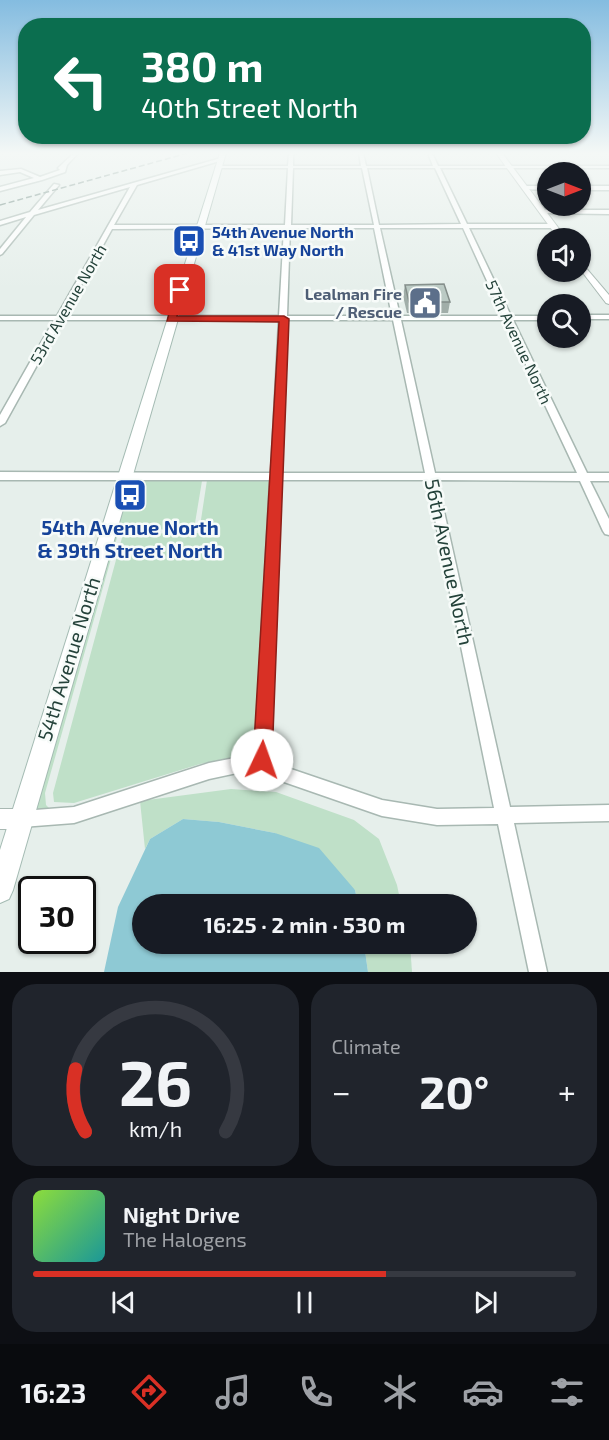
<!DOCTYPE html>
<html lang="en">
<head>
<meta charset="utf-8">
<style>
	body { margin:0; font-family:"Exo 2",sans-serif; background:#20242c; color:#f1f3f6; height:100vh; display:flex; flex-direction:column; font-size:22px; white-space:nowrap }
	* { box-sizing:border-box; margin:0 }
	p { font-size:20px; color:#9ea1a6 }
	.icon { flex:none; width:33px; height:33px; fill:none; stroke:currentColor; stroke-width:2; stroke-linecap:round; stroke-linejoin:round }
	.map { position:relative; height:972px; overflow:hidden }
	.side { display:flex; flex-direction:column; gap:12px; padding:12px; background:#0d0f14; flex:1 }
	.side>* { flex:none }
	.hud { position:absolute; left:18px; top:18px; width:573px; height:126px; border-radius:24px; box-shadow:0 2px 4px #0004; background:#0b6e4f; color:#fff; overflow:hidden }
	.needle { width:39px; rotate:90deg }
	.fabs { position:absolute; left:537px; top:162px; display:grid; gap:12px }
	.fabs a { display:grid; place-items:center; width:54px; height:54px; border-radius:50%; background:#171b24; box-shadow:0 2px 4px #0004; font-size:30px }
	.speed { position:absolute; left:18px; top:876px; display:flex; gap:12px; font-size:30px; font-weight:700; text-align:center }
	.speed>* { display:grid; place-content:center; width:78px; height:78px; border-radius:50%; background:#171b24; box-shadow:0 2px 4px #0004; line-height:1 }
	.speed .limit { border:3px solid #111; border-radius:9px; background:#fff; color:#111 }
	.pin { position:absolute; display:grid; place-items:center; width:51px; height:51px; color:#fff; margin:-26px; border-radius:12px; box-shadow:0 3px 9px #0006 }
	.me { position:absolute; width:66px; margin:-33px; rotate:3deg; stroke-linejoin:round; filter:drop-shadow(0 0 4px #0008) }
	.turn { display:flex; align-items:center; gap:21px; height:126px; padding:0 24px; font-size:27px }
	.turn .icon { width:78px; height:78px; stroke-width:2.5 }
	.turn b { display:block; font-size:42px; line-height:51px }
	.big { font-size:45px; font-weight:700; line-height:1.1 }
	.side .card { flex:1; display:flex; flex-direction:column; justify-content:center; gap:9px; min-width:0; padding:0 21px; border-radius:24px; background:#20242c }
	.side .dial { align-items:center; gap:0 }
	.dial svg { height:156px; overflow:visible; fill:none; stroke:#363941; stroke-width:7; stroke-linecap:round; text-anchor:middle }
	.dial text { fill:#f1f3f6; stroke:none }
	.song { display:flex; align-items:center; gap:18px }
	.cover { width:72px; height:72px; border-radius:9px; background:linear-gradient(135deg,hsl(90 70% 55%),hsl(180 70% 35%)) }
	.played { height:6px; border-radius:3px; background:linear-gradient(90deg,#d93025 65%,#363941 65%) }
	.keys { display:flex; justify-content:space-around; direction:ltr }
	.heat { display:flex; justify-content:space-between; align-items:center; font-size:33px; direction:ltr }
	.side .tiles { flex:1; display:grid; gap:12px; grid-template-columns:1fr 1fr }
	.card:last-child { grid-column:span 2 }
	.trip { position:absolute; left:132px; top:894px; width:345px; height:60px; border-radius:30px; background:#171b24; box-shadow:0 2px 4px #0004; font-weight:700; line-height:60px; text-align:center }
	.tab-bar { display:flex; height:96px; justify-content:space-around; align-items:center; background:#090b0e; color:#9ea1a6 }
	.tab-bar .icon { width:42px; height:42px }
	.tab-bar .current { color:#d93025 }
	.tab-bar b { font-size:27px; color:#f1f3f6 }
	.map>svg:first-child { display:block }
	.green { fill:#bfe0c8 }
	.water { fill:#8ec9d4 }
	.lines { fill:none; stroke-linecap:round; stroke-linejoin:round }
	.minor-casing { stroke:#a8b8b2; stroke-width:3 }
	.tertiary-casing { stroke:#a8b8b2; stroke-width:2 }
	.secondary-casing { stroke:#a4bbb3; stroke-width:2 }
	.minor { fill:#fff; fill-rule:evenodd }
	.tertiary { fill:#fff; fill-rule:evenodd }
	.secondary { fill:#fff; fill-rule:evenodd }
	.rail { stroke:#5f7d75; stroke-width:1.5; stroke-dasharray:6 3; stroke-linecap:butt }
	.wall { fill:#a1aea9 }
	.building { fill:#bbcac4; stroke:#838d89; stroke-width:1.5 }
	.route { fill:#d93025; stroke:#8d1f18; stroke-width:1.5 }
	.labels { text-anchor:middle; stroke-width:5; stroke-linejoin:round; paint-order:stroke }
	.far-transit-label { font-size:16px; font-weight:bold; fill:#164399; stroke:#f7fbf9; text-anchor:start }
	.far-service-label { font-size:16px; font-weight:bold; fill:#4e5e75; stroke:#f7fbf9; text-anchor:end }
	.far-street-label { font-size:16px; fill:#24423a; stroke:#f7fbf9 }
	.transit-label { font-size:20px; font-weight:bold; fill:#164399; stroke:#f7fbf9 }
	.street-label { font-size:20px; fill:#24423a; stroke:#f7fbf9 }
</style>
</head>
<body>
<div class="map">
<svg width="609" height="972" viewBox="0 0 609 972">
	<rect width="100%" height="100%" fill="#e6efeb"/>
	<!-- green -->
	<g class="green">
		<polygon points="207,480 272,480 254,741 238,756 200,764 74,803 54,802 53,793 123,534 199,533"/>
		<polygon points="129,481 202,481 194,529 124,530 118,534 45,793 46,805 49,808 34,809"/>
		<polygon points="231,789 276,792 354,820 379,839 397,885 401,904 358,904 355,890 275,833 219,822 183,819 150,839 145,849 140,801"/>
		<polygon points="364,944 410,944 412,972 368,972"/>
	</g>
	<!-- water -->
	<polygon class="water" points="183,819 219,822 275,833 319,848 355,890 358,904 142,904 142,944 364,944 368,972 104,972 118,907 150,839"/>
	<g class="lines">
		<defs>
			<g id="minor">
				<polygon points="74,153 78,153 67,165 65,172 42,180 0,191 0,187 34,178 20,172 0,175 0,171 21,169 40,177 60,170 58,168"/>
				<path d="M289,153H293V166H361L359,153H363L366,166H433L428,153H432L438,166H609V168H440L467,224H553L556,226L553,228H469L511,316H548V320H513L587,473H609V481H590L609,519V535L605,534L603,531L580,481L437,480L510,807L609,805V821L514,823L547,972H529L498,824L437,825L382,816L284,782L261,768L209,779L74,823L22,827L16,825L14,819L16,813L22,811L74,807L209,763L255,754L270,480H0V472L271,473L279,320H62L5,423L0,426V415L54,320H0V316H57L130,187L34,215L2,254L0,255V249L26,217L0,225V221L30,212L54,184L59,185L38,210L221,158L223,160L137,185L114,225H285L288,168H218L216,167L218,166H288ZM293,168H362L374,225H291ZM367,168H435L461,224L379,225ZM284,228L279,316H64L112,229ZM290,228H374L392,316H287ZM380,228H463L503,316H400ZM287,320H393L425,473H281ZM401,320H505L577,473H435ZM281,480H427L494,808L437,809L382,800L288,768L270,756Z"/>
				<polygon points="525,186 548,186 548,190 523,189"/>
				<rect x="580" y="186" width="29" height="4"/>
				<polygon points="543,210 609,210 609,214 541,213 541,211"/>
				<rect x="580" y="315" width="29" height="4"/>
			</g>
			<g id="tertiary">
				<polygon points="496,153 502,153 566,238 558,238"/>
				<polygon points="580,261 609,295 609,304 606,303 580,269"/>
				<polygon points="0,809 22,809 29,812 32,819 29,826 22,829 0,829"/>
			</g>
			<polygon id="secondary" points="220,153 226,153 13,890 9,899 0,903 0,850"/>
		</defs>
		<!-- minor casing -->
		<use href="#minor" class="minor-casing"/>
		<!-- tertiary casing -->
		<use href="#tertiary" class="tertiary-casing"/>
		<!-- secondary casing -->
		<use href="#secondary" class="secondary-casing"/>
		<!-- minor -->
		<use href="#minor" class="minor"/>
		<!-- tertiary -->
		<use href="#tertiary" class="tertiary"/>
		<!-- secondary -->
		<use href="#secondary" class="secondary"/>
		<!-- rail -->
		<polyline class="rail" points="0,205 188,153"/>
	</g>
	<!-- wall -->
	<g class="wall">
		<rect x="254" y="153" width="14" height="1"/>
		<polygon points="405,285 450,302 448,313 407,313 403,296"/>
	</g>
	<!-- building -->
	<polygon class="building" points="444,284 450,302 409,302 405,285"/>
	<!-- sky -->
	<linearGradient id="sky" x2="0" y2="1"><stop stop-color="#84bce0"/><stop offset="0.53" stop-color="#f4f8f6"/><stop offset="1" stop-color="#f4f8f6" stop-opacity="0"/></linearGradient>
	<rect width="609" height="289" fill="url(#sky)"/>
	<!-- route -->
	<polygon class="route" points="180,287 184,290 177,316 284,316 289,319 272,760 270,767 262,770 255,767 253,760 279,322 167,321 175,290"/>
	<!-- icons -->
	<defs>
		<symbol id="bus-square" viewBox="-11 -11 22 22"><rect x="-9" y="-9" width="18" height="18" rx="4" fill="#1a4fb4" stroke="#f7fbf9"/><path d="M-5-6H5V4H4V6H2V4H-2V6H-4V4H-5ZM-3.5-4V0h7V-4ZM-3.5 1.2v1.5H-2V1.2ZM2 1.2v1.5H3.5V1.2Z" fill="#fff"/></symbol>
		<symbol id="civic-square" viewBox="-11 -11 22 22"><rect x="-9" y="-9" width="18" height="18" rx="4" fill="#5c6f8a" stroke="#f7fbf9"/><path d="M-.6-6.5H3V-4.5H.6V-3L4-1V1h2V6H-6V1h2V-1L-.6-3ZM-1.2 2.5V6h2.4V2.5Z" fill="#fff"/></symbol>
	</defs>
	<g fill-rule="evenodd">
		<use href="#bus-square" x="170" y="222" width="38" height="38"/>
		<use href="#civic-square" x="406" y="284" width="38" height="38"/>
		<use href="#bus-square" x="111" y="476" width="38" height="38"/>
	</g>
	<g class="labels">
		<!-- far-transit labels -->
		<g class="far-transit-label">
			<text x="212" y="238">54th Avenue North<tspan x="212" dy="18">&amp; 41st Way North</tspan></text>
		</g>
		<!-- far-service labels -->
		<g class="far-service-label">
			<text x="402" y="300">Lealman Fire<tspan x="402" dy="18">/ Rescue</tspan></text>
		</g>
		<!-- far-street labels -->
		<g class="far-street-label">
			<text transform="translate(68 304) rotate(-60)" y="6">53rd Avenue North</text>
			<text transform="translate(519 342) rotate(65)" y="6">57th Avenue North</text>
		</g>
		<!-- transit labels -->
		<g class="transit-label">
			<text x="130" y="535">54th Avenue North<tspan x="130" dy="23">&amp; 39th Street North</tspan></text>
		</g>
		<!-- street labels -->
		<g class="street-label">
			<text transform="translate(449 562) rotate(78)" y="7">56th Avenue North</text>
			<text transform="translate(69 659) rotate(-73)" y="7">54th Avenue North</text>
		</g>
	</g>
</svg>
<div class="fabs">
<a><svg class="needle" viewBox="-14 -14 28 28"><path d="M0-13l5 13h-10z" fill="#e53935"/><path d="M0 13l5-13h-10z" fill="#9ea1a6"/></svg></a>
<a><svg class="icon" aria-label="sound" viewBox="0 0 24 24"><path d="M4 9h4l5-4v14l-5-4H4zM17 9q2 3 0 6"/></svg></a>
<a><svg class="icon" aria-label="search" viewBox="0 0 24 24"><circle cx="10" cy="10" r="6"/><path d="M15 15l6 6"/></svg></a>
</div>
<div class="speed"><div class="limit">30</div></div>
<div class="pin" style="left:180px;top:290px;background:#d93025"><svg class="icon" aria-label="arrive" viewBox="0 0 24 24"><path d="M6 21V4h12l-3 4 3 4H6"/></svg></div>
<svg class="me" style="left:262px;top:760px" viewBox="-20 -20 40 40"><circle r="19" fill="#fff"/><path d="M0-13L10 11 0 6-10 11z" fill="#d93025"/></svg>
<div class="trip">16:25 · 2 min · 530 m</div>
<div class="hud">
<div class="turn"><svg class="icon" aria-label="left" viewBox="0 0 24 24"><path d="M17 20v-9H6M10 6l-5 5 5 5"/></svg><div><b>380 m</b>40th Street North</div></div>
</div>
</div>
<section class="side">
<div class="tiles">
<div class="card dial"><svg viewBox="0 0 100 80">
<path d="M14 69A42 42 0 1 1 86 69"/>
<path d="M14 69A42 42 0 0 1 9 37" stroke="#d93025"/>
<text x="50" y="56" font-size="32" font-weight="700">26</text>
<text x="50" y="72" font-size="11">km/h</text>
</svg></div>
<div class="card"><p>Climate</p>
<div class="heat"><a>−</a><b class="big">20°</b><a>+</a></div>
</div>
<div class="card">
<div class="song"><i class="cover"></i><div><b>Night Drive</b><p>The Halogens</p></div></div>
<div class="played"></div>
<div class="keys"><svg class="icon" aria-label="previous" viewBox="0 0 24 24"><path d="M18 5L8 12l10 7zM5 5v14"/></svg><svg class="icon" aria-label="pause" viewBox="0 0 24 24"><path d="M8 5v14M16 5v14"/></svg><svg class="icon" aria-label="next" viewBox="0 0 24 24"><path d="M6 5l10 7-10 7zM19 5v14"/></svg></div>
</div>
</div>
</section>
<nav class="tab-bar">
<b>16:23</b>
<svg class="icon current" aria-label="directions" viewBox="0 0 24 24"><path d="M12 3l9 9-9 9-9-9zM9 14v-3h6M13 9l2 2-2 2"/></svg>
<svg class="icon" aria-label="music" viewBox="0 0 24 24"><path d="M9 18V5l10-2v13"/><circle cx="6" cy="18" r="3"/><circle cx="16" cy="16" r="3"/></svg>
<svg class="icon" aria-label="phone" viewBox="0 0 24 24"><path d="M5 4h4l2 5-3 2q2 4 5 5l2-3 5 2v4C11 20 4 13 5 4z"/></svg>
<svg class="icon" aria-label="climate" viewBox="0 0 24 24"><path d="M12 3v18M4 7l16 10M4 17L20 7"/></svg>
<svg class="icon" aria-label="car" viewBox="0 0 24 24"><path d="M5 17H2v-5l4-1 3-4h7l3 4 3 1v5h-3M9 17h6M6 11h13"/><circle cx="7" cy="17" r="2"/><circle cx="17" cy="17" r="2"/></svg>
<svg class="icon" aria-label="filters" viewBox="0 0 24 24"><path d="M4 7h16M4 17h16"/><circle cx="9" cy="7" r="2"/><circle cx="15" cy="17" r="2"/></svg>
</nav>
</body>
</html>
